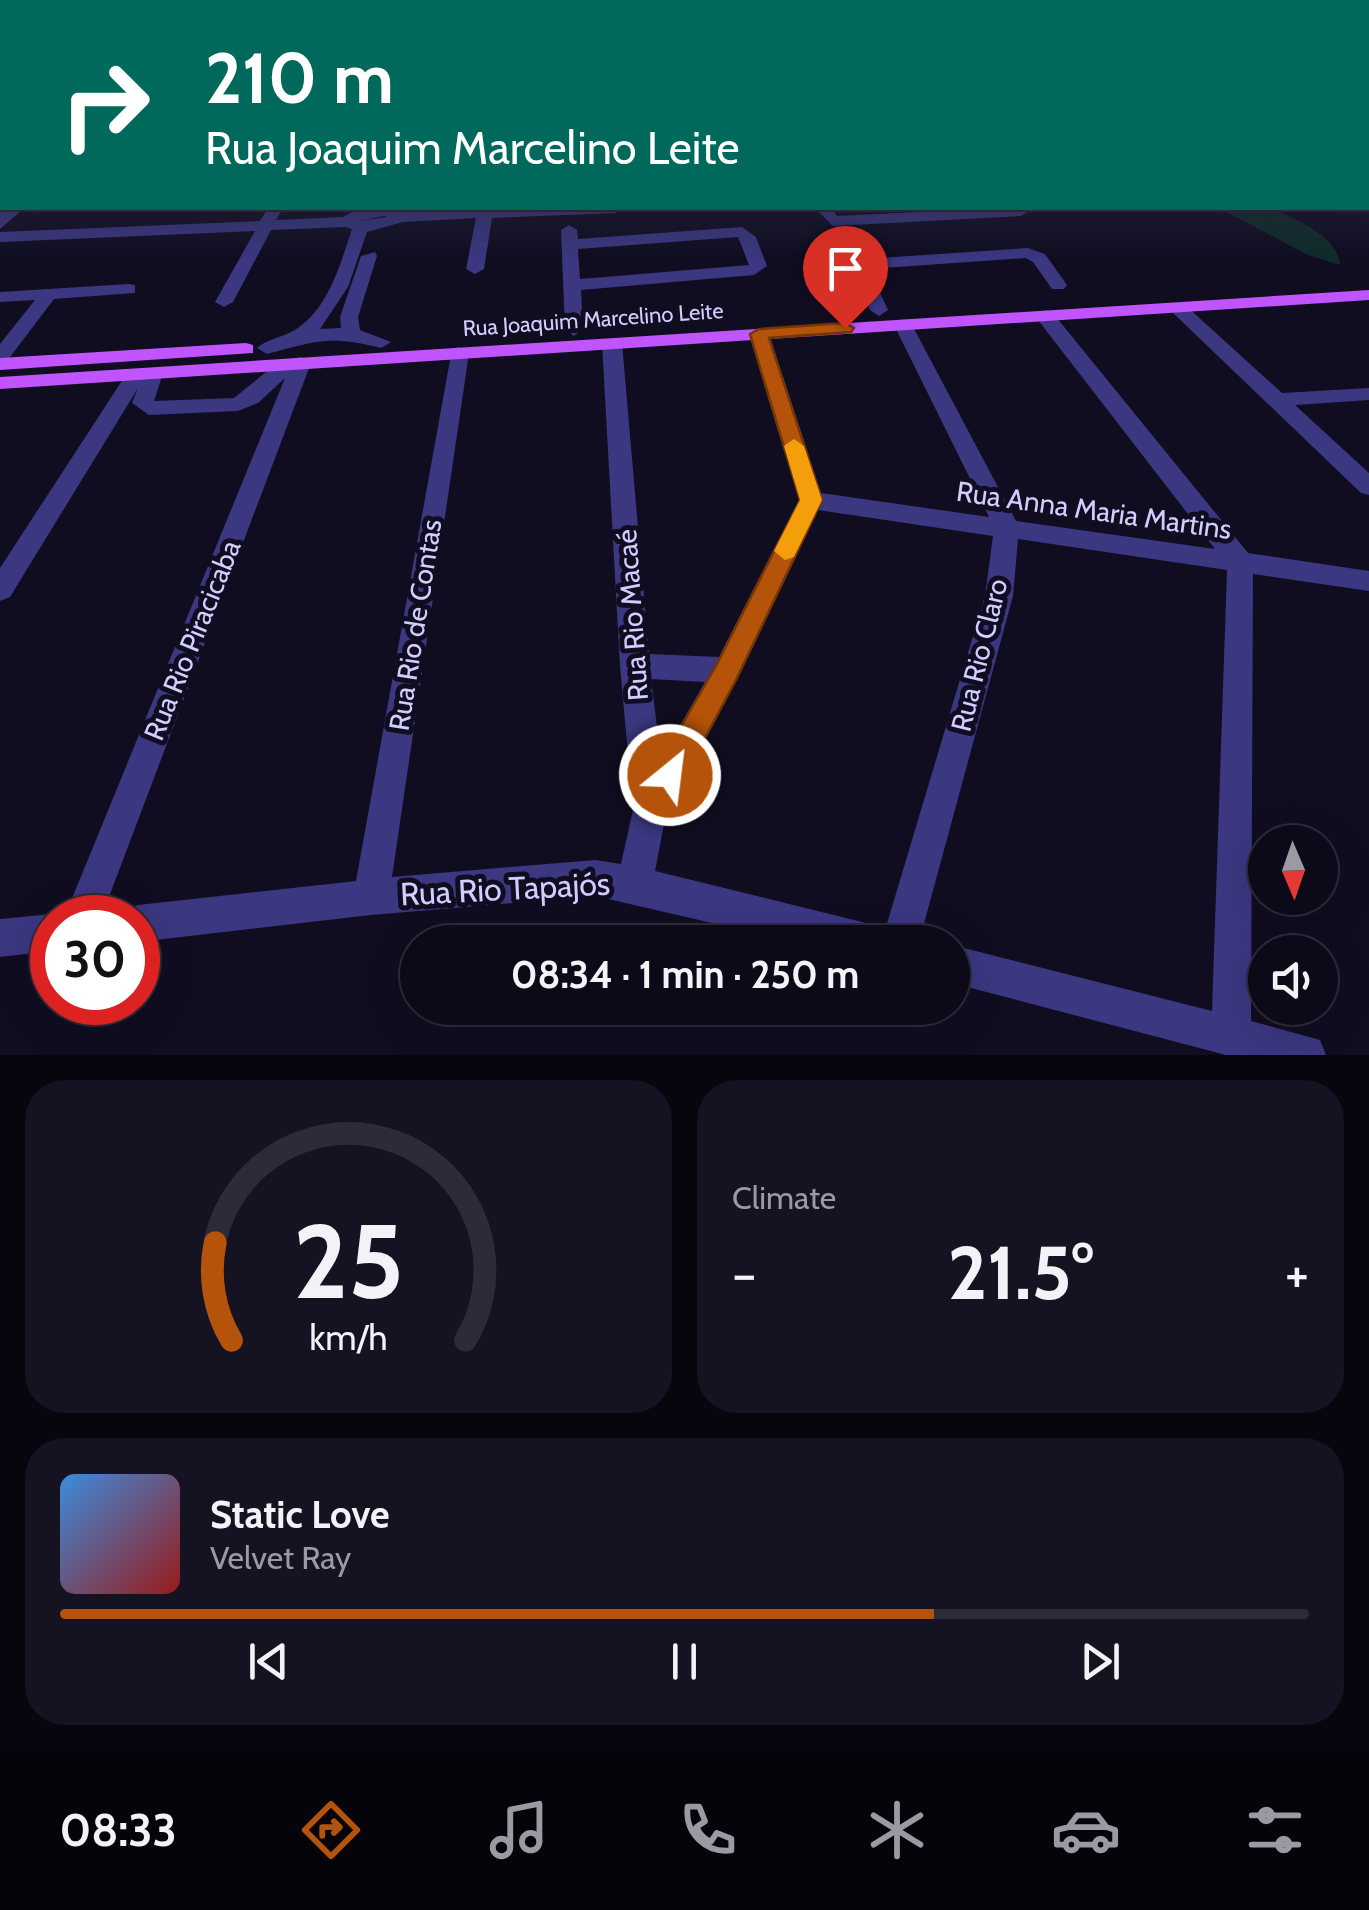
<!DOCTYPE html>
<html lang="en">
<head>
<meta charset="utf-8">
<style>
	body { margin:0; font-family:Cabin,sans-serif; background:#151322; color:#f1f3f6; height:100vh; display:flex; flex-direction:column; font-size:38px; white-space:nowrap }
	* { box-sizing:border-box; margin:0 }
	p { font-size:32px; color:#9a9aa2 }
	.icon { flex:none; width:55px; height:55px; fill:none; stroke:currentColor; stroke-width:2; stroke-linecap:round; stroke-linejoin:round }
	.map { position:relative; height:1055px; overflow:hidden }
	.panel { display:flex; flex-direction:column; gap:25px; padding:25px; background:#07060e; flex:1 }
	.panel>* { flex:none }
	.banner { position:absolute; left:0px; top:0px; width:1370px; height:210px; box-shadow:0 10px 40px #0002,0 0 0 2px #2c2b38; background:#00695c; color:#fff; overflow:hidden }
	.needle { width:65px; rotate:178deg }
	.controls { position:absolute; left:1248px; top:825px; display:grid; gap:20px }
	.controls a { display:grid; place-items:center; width:90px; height:90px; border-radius:50%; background:#0c0a19; box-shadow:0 10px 40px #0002,0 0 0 2px #2c2b38; font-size:50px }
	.speed { position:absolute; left:30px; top:895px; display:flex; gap:20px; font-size:50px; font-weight:700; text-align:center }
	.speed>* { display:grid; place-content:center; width:130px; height:130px; border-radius:50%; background:#0c0a19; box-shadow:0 10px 40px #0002,0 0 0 2px #2c2b38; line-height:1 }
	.speed .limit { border:15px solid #d22; background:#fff; color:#111 }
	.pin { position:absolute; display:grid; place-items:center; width:85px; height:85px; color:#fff; margin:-102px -42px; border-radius:50% 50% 50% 0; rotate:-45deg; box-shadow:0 0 10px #0007 }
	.pin .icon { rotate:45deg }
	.me { position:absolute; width:110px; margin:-55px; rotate:29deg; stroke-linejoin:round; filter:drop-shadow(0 0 8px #0008) }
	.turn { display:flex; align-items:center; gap:35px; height:210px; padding:0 40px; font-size:45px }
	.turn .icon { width:130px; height:130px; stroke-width:2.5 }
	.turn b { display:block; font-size:70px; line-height:85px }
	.big { font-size:75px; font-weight:800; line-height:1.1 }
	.panel .card { flex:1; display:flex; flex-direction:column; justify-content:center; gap:15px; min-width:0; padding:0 35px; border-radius:40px; background:#151322 }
	.panel .dial { align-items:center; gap:0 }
	.dial svg { height:260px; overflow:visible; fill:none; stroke:#2c2b38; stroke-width:7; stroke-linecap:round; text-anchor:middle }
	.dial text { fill:#f1f3f6; stroke:none }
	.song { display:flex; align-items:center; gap:30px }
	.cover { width:120px; height:120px; border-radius:15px; background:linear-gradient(135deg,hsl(210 70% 55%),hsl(0 70% 35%)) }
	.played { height:10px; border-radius:5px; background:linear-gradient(90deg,#b45309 70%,#2c2b38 70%) }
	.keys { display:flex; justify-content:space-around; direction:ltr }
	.heat { display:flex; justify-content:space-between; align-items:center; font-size:55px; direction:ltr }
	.panel .tiles { flex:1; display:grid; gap:25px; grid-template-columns:1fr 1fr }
	.card:last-child { grid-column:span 2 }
	.trip { position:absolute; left:400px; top:925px; width:570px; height:100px; border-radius:50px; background:#0c0a19; box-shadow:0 10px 40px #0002,0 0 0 2px #2c2b38; font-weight:800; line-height:100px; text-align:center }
	.dock { display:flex; height:160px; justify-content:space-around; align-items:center; background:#05040a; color:#9a9aa2 }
	.dock .icon { width:70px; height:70px }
	.dock .selected { color:#b45309 }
	.dock b { font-size:45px; color:#f1f3f6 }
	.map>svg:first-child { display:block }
	.green { fill:#102b2a }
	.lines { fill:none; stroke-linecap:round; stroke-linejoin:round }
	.minor { fill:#3b3781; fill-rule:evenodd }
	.major { fill:#c054ff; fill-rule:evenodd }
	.route { fill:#b45309; stroke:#753606; stroke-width:2.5 }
	.slow { fill:#f59e0b }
	.labels { text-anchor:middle; stroke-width:10; stroke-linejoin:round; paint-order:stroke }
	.far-street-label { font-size:22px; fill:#d3cdff; stroke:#100d21 }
	.street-label { font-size:28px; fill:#d3cdff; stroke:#100d21 }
	.near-street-label { font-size:32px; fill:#d3cdff; stroke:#100d21 }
</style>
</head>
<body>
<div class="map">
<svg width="1369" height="1055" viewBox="0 0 1369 1055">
	<rect width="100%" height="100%" fill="#100d21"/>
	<!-- green -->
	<path class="green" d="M1219,208C1233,207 1264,205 1270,208C1292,217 1339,236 1340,265L1308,255Z"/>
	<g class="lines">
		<!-- minor -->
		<g class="minor">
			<rect x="0" y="138" width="2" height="8"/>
			<rect x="0" y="180" width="2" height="8"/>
			<polygon points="0,204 22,210 0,229"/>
			<path d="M268,208H283L276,220L343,217L356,210L372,208L401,212L479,208H623L615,213L492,218L484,269L475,274L466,269L476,218L403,222L367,232L348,287L320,329L341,328L340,317L361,256L375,252L377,256L358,317L360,330L391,342L381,348C330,335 316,341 267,354L257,348C267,339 281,338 293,331C328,311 340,265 352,229L345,227L271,230L233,302L224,307L215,302L255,231L0,242V232L260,221ZM384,216L387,217L359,221Z"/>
			<polygon points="815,208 831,208 837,216 1000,208 1025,208 1029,211 1021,216 833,226"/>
			<path d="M569,225L577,230L578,239L742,227L756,237L767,266L754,275L581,290L583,330L574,336L565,330L561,230ZM738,237L749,265L580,279L578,249Z"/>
			<polygon points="1028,248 1045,254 1067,285 1064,289 1052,289 1033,262 1026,258 869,269 888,310 879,316 870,310 850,268 864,259"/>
			<polygon points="129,284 135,285 135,293 54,299 7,361 0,363 0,344 35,300 0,302 0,292"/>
			<polygon points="1178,303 1184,304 1282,393 1369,388 1369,400 1295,405 1369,473 1369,495 1361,493 1172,312 1169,308"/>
			<path d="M1045,310L1052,312L1248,553L1369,571V591L1253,574L1251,1021L1320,1040L1326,1055H1226L952,983V945L1212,1011L1227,570L1018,539L1013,596L919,942H794L595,896L371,915L138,942V918H122L125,911L138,905L356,881L452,349L459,347L469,353L392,877L595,860L621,864L633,810L620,666L602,343L605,339H619L622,343L649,654L719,657L799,500L749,334L759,328L769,334L821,493L989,517L894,325L903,319L912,325L1016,521L1215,549L1038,320L1036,316ZM818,510L993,536L985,596L883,937L879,929L866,923L655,871L666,814L737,679ZM651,679L705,682L661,759Z"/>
			<polygon points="301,357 311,363 101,918 64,918 285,378 258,403 238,411 149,415 132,403 138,388 10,597 0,601 0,568 129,370 160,369 163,373 154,401 234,398 281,360"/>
			<polygon points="52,914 60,918 52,918 52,951 0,957 0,919"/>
		</g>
		<!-- major -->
		<g class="major">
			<polygon points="1369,290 1369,300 0,389 0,377"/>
			<polygon points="246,343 253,345 253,353 0,370 0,358"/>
		</g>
	</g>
	<!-- sky -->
	<linearGradient id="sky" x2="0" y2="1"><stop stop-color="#090712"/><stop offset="0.43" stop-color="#31354e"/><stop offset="1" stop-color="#31354e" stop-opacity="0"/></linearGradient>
	<rect width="1369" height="261" fill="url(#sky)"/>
	<!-- route -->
	<polygon class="route" points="845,323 854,328 851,332 769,338 822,500 737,678 680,785 670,789 659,785 655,775 659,765 718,662 800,500 750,334 759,329"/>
	<!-- slow -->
	<polygon class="slow" points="794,439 804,446 822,500 794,557 785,560 774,551 800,500 784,446"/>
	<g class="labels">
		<!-- far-street labels -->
		<g class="far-street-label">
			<text transform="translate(593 319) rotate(-4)" y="8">Rua Joaquim Marcelino Leite</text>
		</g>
		<!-- street labels -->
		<g class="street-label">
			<text transform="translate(1094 510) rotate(8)" y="10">Rua Anna Maria Martins</text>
			<text transform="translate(632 615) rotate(-94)" y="10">Rua Rio Macaé</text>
			<text transform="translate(415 625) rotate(-81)" y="10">Rua Rio de Contas</text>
			<text transform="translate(192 640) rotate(-68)" y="10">Rua Rio Piracicaba</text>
			<text transform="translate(979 655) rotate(-76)" y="10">Rua Rio Claro</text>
		</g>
		<!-- near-street labels -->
		<g class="near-street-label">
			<text transform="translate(505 889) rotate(-3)" y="11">Rua Rio Tapajós</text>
		</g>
	</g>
</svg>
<div class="controls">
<a><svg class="needle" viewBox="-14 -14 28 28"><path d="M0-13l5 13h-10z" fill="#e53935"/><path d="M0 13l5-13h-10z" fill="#9a9aa2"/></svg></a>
<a><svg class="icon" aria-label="sound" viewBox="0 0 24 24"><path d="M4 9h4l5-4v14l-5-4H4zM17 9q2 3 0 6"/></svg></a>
</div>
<div class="speed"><div class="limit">30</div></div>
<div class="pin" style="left:845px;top:328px;background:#d93025"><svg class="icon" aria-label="arrive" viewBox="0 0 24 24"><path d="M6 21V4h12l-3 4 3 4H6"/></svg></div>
<svg class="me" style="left:670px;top:775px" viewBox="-20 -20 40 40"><circle r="17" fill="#b45309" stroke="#fff" stroke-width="3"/><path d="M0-11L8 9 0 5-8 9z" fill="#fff"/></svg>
<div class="trip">08:34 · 1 min · 250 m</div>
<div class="banner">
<div class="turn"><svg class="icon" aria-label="right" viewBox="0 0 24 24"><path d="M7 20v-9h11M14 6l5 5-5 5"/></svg><div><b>210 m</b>Rua Joaquim Marcelino Leite</div></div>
</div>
</div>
<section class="panel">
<div class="tiles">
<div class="card dial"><svg viewBox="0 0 100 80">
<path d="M14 69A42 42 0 1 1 86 69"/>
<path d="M14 69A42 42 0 0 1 9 39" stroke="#b45309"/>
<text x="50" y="56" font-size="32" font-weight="700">25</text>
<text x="50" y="72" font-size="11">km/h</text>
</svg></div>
<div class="card"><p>Climate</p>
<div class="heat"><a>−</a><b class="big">21.5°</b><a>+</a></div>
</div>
<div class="card">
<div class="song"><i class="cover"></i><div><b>Static Love</b><p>Velvet Ray</p></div></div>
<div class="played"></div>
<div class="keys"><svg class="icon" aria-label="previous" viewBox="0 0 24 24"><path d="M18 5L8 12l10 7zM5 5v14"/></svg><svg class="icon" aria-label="pause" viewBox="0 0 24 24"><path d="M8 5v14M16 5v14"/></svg><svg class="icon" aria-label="next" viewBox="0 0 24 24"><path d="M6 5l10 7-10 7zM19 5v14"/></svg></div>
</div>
</div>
</section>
<nav class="dock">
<b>08:33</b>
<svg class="icon selected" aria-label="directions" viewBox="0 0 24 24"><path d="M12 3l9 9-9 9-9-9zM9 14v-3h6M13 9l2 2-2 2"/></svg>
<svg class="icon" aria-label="music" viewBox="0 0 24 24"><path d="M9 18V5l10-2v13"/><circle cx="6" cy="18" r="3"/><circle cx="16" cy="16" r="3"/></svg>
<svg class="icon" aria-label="phone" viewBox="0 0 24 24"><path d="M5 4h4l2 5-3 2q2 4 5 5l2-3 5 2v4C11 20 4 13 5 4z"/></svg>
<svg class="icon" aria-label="climate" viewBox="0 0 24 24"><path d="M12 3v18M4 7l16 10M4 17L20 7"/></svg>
<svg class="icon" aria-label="car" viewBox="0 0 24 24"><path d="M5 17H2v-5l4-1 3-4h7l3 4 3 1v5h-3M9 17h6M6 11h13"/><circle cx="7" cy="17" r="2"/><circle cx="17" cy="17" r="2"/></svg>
<svg class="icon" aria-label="filters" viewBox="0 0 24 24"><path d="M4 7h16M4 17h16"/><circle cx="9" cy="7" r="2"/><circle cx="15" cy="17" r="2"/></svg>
</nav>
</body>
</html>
